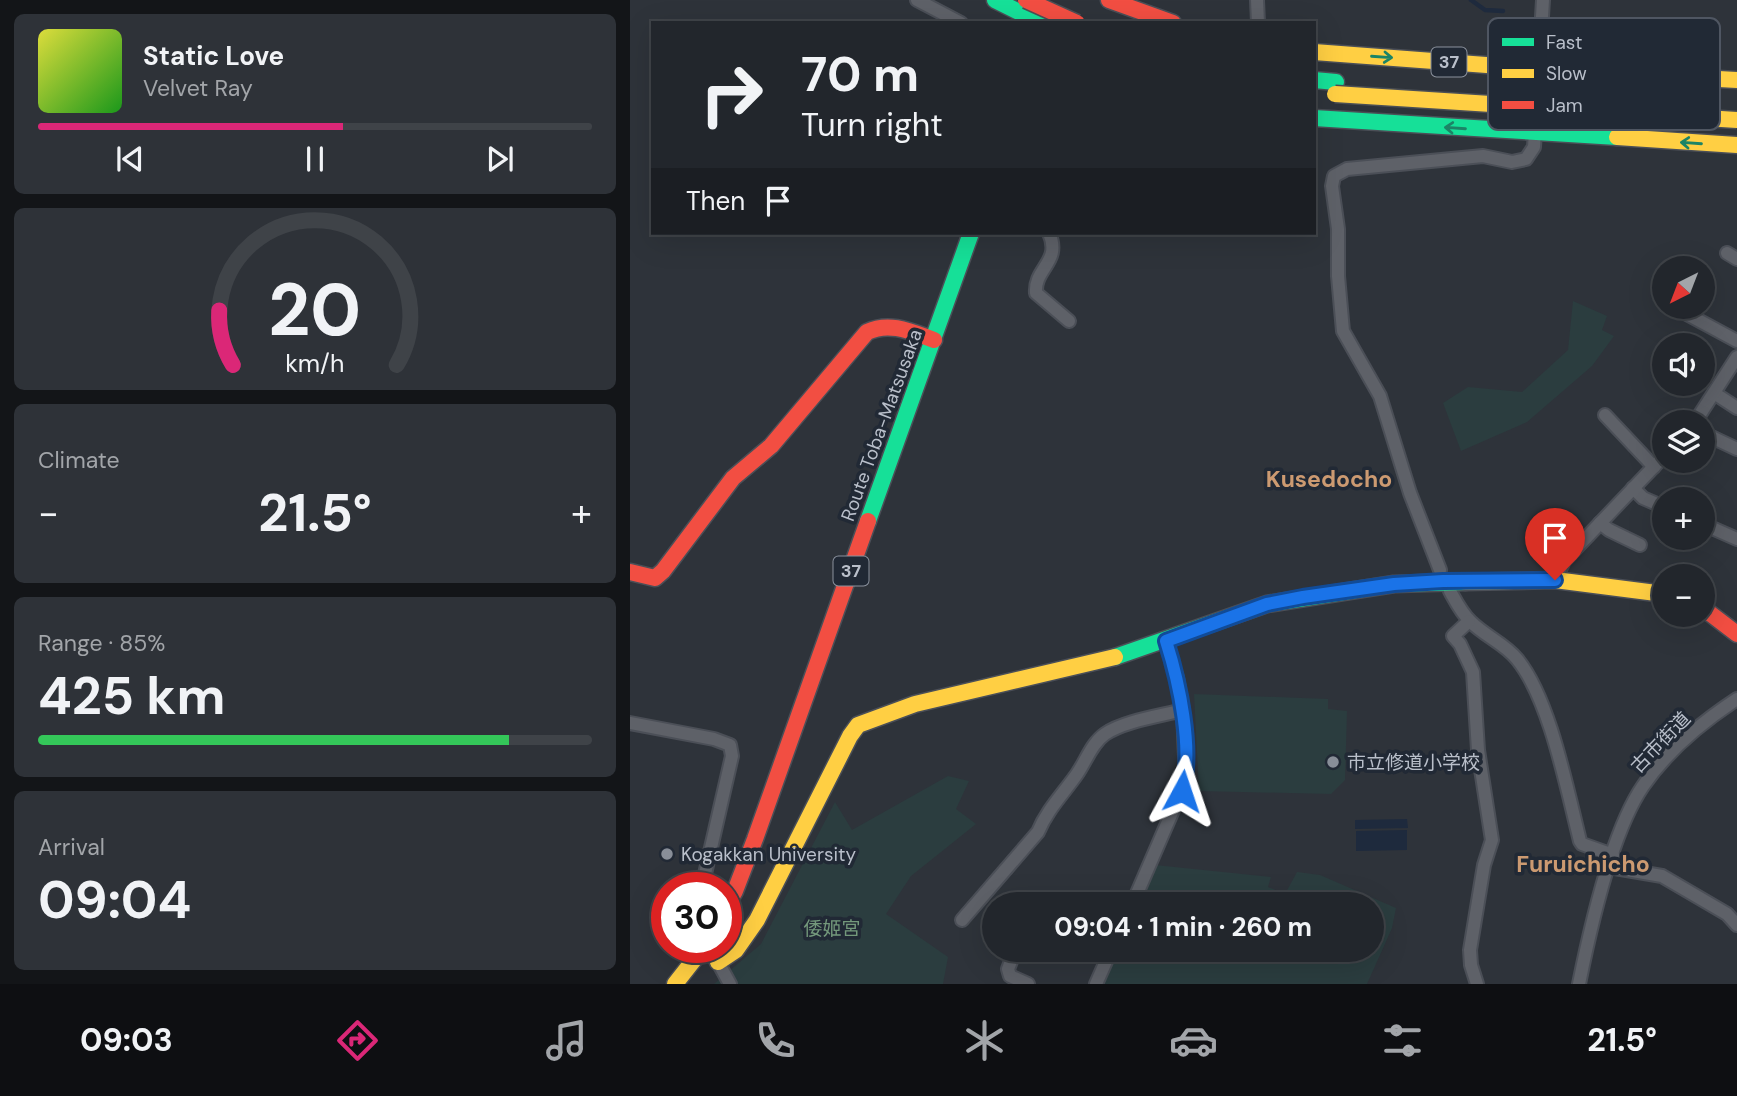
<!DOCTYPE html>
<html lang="en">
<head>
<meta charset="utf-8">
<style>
	body { margin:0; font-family:"DM Sans","Noto Sans JP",sans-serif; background:#2e3238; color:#f1f3f6; height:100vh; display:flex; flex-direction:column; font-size:26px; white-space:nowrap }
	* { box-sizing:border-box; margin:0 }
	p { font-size:23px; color:#a2a5a9 }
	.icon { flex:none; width:38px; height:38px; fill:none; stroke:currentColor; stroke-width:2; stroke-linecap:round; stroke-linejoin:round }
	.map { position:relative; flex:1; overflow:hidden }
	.side { display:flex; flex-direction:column; gap:14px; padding:14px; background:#131518; width:630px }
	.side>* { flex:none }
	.top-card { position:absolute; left:21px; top:21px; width:665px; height:214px; border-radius:0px; box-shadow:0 7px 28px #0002,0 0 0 2px #3f4348; background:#22262c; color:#f1f3f6; overflow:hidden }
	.needle { width:46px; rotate:222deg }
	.tools { position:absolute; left:1022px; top:256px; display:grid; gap:14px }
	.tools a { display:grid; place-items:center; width:63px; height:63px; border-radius:50%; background:#22262c; box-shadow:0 7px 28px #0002,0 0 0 2px #3f4348; font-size:35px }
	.speed { position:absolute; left:21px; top:872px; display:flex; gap:14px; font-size:35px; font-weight:700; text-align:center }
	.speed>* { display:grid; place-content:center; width:91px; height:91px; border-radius:50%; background:#22262c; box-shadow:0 7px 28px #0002,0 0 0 2px #3f4348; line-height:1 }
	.speed .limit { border:10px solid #d22; background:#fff; color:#111 }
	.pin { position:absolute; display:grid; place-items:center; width:60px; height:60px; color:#fff; margin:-72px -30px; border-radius:50% 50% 50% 0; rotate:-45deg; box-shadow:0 0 7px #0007 }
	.pin .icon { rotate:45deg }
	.me { position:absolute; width:77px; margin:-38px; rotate:5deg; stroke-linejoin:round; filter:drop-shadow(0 0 5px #0008) }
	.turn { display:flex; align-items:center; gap:24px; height:147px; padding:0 35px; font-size:32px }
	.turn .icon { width:91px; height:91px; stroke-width:2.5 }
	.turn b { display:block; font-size:49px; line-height:60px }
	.then { display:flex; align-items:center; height:66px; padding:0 35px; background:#0003; gap:14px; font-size:26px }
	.big { font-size:52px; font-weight:700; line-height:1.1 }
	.side .widget { flex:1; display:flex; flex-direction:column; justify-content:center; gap:10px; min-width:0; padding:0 24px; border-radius:10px; background:#2e3238 }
	.side .dial { align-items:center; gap:0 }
	.dial svg { height:182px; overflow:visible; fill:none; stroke:#3f4348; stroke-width:7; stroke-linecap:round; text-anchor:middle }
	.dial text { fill:#f1f3f6; stroke:none }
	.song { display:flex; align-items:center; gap:21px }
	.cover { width:84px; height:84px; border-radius:10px; background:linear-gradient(135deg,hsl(60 70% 55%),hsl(120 70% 35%)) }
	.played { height:7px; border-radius:4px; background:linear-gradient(90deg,#db2777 55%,#3f4348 55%) }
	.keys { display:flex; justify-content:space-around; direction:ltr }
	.heat { display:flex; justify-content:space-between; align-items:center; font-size:38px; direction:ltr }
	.charge { height:10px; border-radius:5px; background:linear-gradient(90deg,#34c759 85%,#3f4348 0) }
	.trip { position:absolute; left:352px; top:892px; width:402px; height:70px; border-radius:35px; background:#22262c; box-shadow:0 7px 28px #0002,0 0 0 2px #3f4348; font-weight:700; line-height:70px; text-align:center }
	.tab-bar { display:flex; height:112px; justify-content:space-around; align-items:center; background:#0e0f12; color:#a2a5a9 }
	.tab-bar .icon { width:49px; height:49px }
	.tab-bar .active { color:#db2777 }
	.tab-bar b { font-size:32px; color:#f1f3f6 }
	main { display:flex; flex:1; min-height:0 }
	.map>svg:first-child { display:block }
	.green { fill:#2b3d3f }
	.water { fill:#1e2a3d }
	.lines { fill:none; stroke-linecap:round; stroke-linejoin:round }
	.stream { stroke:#1e2a3d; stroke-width:4.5 }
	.street-casing { stroke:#4b4f57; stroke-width:16 }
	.fast-casing { stroke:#4b4f57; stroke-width:19 }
	.slow-casing { stroke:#4b4f57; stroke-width:19 }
	.jam-casing { stroke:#4b4f57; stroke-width:19 }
	.street { stroke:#5e6168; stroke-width:12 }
	.fast { stroke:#16e098; stroke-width:16 }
	.slow { stroke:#ffcf43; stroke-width:16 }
	.jam { stroke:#f24e42; stroke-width:16 }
	.slow-bridge-casing { stroke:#4b4f55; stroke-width:19; stroke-linecap:butt }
	.jam-bridge-casing { stroke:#4b4f55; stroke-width:19; stroke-linecap:butt }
	.slow-bridge { stroke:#ffcf43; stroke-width:16 }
	.jam-bridge { stroke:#f24e42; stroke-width:16 }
	.oneway { stroke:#1c8466 }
	.route-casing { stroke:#114b97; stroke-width:18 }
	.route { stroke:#1a73e8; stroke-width:12 }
	.poi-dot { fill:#888e98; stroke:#212935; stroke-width:2.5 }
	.labels { text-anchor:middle; stroke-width:7; stroke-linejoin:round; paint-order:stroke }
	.shield { fill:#212935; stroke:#8b929d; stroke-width:2 }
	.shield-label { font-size:18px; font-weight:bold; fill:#b9bfca }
	.street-label { font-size:19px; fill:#b9bfca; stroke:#212935 }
	.poi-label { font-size:19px; fill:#b9bfca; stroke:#212935; text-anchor:start }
	.park-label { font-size:19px; fill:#73987b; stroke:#212935 }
	.quarter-label { font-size:23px; font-weight:bold; fill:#cc9a71; stroke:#212935 }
	.key { fill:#212935; stroke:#4f5662; stroke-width:2 }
	.key-label { font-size:19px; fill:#b9bfca }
</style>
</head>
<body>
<main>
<section class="side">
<div class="widget">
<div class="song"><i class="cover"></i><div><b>Static Love</b><p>Velvet Ray</p></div></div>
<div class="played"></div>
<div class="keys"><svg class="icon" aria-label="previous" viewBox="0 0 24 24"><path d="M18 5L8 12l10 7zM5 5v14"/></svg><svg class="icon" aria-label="pause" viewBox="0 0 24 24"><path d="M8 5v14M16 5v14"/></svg><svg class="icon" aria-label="next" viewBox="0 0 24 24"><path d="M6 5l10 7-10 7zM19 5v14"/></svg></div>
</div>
<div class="widget dial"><svg viewBox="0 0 100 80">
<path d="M14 69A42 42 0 1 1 86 69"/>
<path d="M14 69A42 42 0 0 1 8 45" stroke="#db2777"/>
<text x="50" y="56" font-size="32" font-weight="700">20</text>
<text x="50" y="72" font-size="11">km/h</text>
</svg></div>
<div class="widget"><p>Climate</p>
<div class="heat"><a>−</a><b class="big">21.5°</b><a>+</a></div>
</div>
<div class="widget"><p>Range · 85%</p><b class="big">425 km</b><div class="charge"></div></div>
<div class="widget"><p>Arrival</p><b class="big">09:04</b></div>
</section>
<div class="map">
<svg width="1107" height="984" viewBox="0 0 1107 984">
	<rect width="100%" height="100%" fill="#2e333a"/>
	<!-- green -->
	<g class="green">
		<polygon points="943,301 977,316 972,330 984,336 962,366 897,422 831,451 813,403 838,387 892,392 938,350"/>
		<polygon points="564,694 698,699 698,709 717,711 715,780 701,794 569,791"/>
		<polygon points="318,776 339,781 326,809 346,824 281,876 256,914 318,957 313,984 84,984 131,944 205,802 222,830"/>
		<polygon points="525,865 641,877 638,887 655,894 667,872 690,875 766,908 762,928 737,984 472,984 487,950 742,950 742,905 507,905"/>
	</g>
	<!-- water -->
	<g class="water">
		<polygon points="777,819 778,828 725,829 725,820"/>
		<polygon points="777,830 777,850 726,851 726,831"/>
	</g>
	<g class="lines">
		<!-- stream -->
		<polyline class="stream" points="841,0 855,10 873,11"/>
		<defs>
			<g id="street">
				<polyline points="287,0 331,23"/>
				<polyline points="627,0 628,23"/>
				<path d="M419,233C432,262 404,268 406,293L439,321"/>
				<polyline points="1097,253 1107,259"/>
				<polyline points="1055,313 1107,341"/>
				<polyline points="1084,393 1107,408"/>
				<polyline points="975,415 1024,467"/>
				<polyline points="1065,422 1107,357"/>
				<polyline points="1073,433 1107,449"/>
				<polyline points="1003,488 1013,498 1034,507"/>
				<polyline points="970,523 979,530 1010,545"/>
				<polyline points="1073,524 1107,539"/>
				<polyline points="810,570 780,493 750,396 713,331 708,276 708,229 702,186 704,176 717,169 853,156 882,162 896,159 904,147 913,0"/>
				<polyline points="925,580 934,561 1034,456"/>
				<path d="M820,591C826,602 832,614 841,622C855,636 875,644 887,659C920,699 937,790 950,841L952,844L983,855"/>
				<polyline points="839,621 823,636 830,644 843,672 848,750 862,840 854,865 840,950 841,965 847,984"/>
				<polyline points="0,723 84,739 100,745 102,756 72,887"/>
				<polyline points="979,867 1032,876 1097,914 1107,925"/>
				<polyline points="502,905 556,780 553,710 547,678 535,641"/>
				<path d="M332,920L408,832C417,810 433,794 447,774C456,761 462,743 475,734C494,721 530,716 553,710"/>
				<polyline points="72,947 88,962 100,984"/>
				<polyline points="385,951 378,969 380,976 398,984"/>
				<polyline points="466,984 481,950"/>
				<path d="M949,984C960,929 982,831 1013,786C1037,751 1072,722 1107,699"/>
			</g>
			<g id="fast">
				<polyline points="365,0 411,23"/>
				<polyline points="684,80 706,82"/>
				<polyline points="684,118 987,137"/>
				<polyline points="238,521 341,233"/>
				<polyline points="485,657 637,604 764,584 835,582"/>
			</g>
			<g id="slow">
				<polyline points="684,52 908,69 1107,80"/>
				<polyline points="987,137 1107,145"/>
				<polyline points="835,582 925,580 1034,594"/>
				<polyline points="88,962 106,950 127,920 220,736 228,725 285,704 485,657"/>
				<polyline points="45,984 74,947"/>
			</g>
			<g id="jam">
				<polyline points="479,0 543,23"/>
				<path d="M0,572L25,578L33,571L103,478L141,446L237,332C260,321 282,332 304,340"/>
				<polyline points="1073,608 1107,634"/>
				<polyline points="96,907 105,891 125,839 238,521"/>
			</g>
		</defs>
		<!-- street casing -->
		<use href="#street" class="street-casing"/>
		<!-- fast casing -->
		<use href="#fast" class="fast-casing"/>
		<!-- slow casing -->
		<use href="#slow" class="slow-casing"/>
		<!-- jam casing -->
		<use href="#jam" class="jam-casing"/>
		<!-- street -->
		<use href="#street" class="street"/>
		<!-- fast -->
		<use href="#fast" class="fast"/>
		<!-- slow -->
		<use href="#slow" class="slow"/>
		<!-- jam -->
		<use href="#jam" class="jam"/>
		<defs>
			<polyline id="slow-bridge" points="705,94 1107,120"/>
			<polyline id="jam-bridge" points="396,0 447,23"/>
		</defs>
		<!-- slow-bridge casing -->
		<use href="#slow-bridge" class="slow-bridge-casing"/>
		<!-- jam-bridge casing -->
		<use href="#jam-bridge" class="jam-bridge-casing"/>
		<!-- slow-bridge -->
		<use href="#slow-bridge" class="slow-bridge"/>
		<!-- jam-bridge -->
		<use href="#jam-bridge" class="jam-bridge"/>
	</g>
	<!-- one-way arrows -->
	<defs><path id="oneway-shaft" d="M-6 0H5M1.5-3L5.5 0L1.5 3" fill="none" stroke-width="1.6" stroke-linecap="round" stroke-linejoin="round" transform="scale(1.75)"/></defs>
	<g class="oneway">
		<use href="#oneway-shaft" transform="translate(752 57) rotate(4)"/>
		<use href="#oneway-shaft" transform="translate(825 128) rotate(-176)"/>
		<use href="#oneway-shaft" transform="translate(1061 143) rotate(-176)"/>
	</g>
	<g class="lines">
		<defs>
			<path id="route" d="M552,791C564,750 549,682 536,641L637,604L673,597L764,584L813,581L925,580"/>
		</defs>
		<!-- route casing -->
		<use href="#route" class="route-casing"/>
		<!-- route -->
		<use href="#route" class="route"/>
	</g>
	<!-- markers -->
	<g class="poi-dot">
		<circle cx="703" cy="762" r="7"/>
		<circle cx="37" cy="854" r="7"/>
	</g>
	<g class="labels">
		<!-- shield labels -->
		<g class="shield">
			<rect x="801.5" y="47.5" width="35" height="29" rx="5"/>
			<rect x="203.5" y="556.5" width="35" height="29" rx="5"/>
		</g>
		<g class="shield-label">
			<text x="819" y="68">37</text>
			<text x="221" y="577">37</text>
		</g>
		<!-- street labels -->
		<g class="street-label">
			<text transform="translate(251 425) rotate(-70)" y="7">Route Toba-Matsusaka</text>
			<text transform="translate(1030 742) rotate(-46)" y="7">古市街道</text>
		</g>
		<!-- poi labels -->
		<g class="poi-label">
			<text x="717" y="769">市立修道小学校</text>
			<text x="51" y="861">Kogakkan University</text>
		</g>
		<!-- park labels -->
		<g class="park-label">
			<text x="202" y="935">倭姬宮</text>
		</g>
		<!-- quarter labels -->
		<g class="quarter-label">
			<text x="699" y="487">Kusedocho</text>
			<text x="953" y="872">Furuichicho</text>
		</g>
	</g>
	<!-- legend -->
	<rect x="858" y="18" width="232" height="112" rx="10" class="key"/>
	<rect x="872" y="38" width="32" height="8" fill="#16e098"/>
	<rect x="872" y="69" width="32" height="9" fill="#ffcf43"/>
	<rect x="872" y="101" width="32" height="8" fill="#f24e42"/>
	<g class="key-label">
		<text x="916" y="49">Fast</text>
		<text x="916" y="80">Slow</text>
		<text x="916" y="112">Jam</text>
	</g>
</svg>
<div class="tools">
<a><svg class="needle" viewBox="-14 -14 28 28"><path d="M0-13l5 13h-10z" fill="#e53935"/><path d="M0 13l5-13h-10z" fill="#a2a5a9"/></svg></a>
<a><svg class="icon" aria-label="sound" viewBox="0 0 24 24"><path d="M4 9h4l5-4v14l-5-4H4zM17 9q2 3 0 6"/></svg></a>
<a><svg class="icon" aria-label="layers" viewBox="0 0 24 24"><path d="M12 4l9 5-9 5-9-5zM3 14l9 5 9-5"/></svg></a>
<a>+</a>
<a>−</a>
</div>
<div class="speed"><div class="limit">30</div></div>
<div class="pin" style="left:925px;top:580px;background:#d93025"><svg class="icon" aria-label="arrive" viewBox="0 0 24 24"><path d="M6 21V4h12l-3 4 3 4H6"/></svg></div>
<svg class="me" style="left:552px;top:791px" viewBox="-20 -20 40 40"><path d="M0-17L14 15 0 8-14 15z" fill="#1a73e8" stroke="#fff" stroke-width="4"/></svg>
<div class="trip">09:04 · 1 min · 260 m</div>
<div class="top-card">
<div class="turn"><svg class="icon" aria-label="right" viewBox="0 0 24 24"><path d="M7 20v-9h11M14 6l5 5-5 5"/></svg><div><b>70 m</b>Turn right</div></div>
<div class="then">Then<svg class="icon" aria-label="arrive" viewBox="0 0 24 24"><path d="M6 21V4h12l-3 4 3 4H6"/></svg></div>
</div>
</div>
</main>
<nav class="tab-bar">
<b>09:03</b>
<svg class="icon active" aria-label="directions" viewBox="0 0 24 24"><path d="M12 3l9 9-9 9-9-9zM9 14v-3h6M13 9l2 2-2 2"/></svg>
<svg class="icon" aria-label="music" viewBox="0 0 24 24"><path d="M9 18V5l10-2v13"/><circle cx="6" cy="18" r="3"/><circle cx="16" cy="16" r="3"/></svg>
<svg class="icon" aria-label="phone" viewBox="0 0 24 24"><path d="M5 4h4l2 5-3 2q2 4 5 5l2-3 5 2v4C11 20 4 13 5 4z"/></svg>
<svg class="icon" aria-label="climate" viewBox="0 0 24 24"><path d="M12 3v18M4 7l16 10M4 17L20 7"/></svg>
<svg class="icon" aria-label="car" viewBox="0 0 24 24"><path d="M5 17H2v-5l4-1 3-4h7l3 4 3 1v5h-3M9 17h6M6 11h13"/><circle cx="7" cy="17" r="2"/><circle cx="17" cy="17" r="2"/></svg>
<svg class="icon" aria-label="filters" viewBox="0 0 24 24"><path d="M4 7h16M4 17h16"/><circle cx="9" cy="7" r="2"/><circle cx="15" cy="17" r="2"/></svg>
<b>21.5°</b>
</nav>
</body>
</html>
